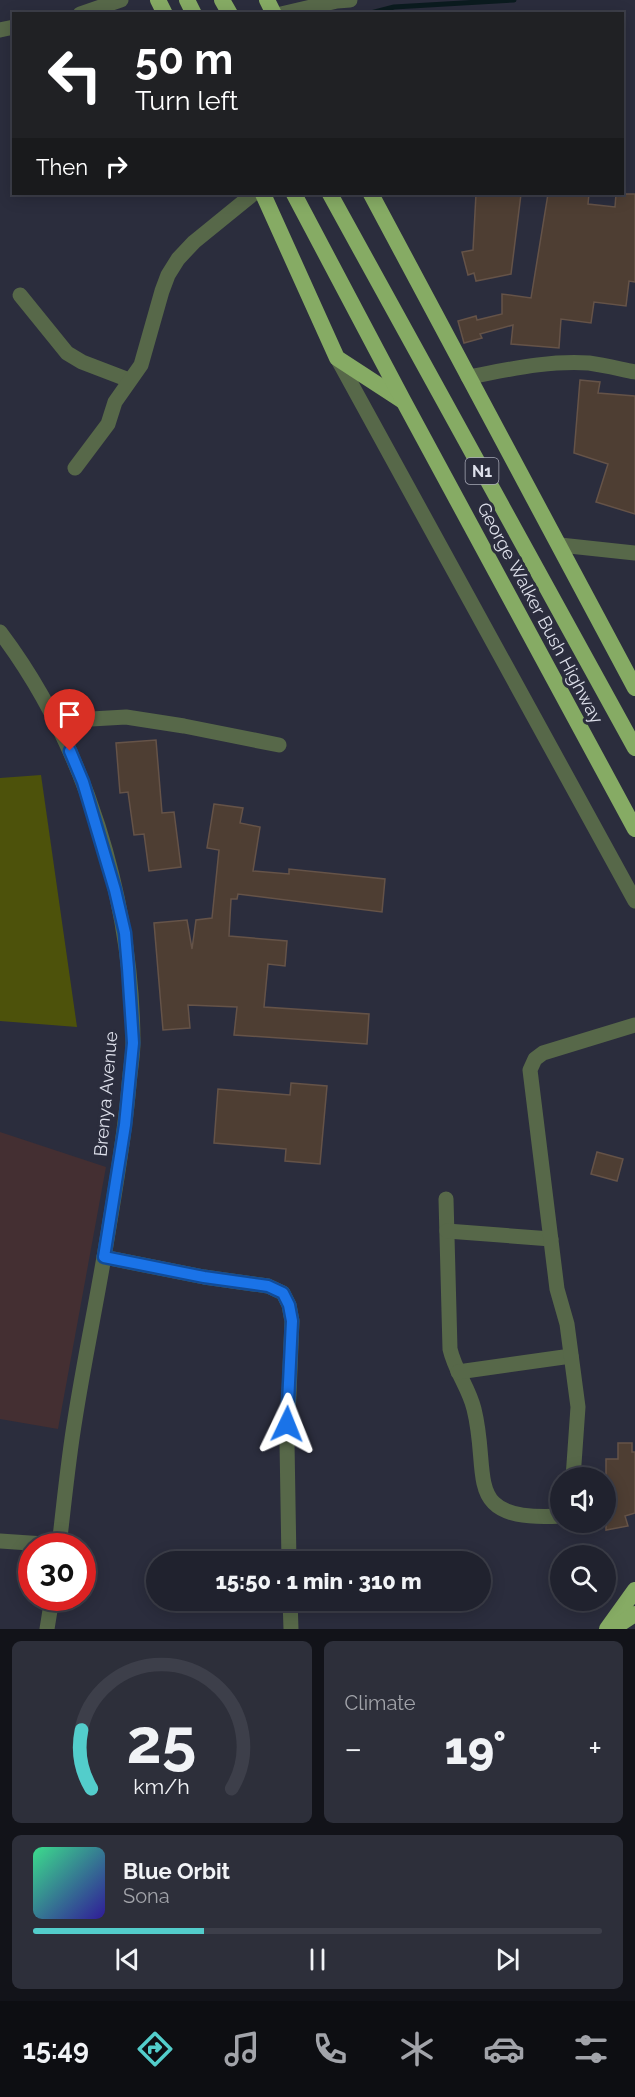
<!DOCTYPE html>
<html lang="en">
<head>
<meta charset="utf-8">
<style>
	body { margin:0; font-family:Raleway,sans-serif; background:#2d2f3a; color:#f1f3f6; height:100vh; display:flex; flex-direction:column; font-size:22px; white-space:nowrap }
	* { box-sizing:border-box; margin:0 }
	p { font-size:20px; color:#a2a4aa }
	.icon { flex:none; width:33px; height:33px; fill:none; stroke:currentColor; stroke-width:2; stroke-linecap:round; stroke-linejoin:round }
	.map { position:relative; height:1629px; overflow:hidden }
	.sheet { display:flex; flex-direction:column; gap:12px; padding:12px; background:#121319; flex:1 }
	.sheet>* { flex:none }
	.banner { position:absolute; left:12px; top:12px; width:612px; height:183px; border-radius:0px; box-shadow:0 3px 15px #0003,0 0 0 2px #3d3f4a; background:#202124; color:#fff; overflow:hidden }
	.fabs { position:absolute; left:550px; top:1467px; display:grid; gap:12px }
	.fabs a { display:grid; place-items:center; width:66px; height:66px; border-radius:50%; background:#20222e; box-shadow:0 3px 15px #0003,0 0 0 2px #3d3f4a; font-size:30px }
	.speed { position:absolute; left:18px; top:1533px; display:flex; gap:12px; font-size:30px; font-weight:700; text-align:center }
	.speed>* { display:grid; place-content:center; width:78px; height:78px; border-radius:50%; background:#20222e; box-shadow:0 3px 15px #0003,0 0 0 2px #3d3f4a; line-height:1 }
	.speed .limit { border:9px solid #d22; background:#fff; color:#111 }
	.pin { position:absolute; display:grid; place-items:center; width:51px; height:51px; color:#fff; margin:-62px -26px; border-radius:50% 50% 50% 0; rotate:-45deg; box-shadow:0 0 6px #0007 }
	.pin .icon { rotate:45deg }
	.me { position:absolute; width:66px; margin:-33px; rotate:2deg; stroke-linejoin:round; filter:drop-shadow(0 0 4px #0008) }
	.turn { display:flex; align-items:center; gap:21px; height:126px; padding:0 24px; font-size:27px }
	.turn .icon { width:78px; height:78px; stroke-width:2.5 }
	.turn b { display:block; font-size:42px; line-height:51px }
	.then { display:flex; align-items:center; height:57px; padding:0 24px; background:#0003; gap:12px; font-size:22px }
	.big { font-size:45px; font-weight:800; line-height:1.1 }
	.sheet .card { flex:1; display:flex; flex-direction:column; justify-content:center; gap:9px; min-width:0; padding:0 21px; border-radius:9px; background:#2d2f3a }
	.sheet .dial { align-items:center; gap:0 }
	.dial svg { height:156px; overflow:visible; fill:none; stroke:#3d3f4a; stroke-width:7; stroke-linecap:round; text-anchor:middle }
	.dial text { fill:#f1f3f6; stroke:none }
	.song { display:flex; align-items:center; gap:18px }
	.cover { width:72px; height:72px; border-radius:9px; background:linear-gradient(135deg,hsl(150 70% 55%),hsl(250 70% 35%)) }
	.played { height:6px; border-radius:3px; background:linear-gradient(90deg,#53cdcb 30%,#3d3f4a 30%) }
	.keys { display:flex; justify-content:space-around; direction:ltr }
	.heat { display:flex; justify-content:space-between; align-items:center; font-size:33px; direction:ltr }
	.sheet .tiles { flex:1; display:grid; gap:12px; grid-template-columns:1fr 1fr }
	.card:last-child { grid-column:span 2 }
	.trip { position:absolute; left:146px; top:1551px; width:345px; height:60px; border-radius:30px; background:#20222e; box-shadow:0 3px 15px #0003,0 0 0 2px #3d3f4a; font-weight:800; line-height:60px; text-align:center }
	.dock { display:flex; height:96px; justify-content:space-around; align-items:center; background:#0d0e12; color:#a2a4aa }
	.dock .icon { width:42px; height:42px }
	.dock .current { color:#53cdcb }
	.dock b { font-size:27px; color:#f1f3f6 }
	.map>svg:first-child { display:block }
	.education { fill:#442f32 }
	.green { fill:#4d520b }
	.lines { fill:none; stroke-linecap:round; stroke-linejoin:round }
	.stream { stroke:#0b1b1f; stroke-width:5 }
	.building { fill:#4e3e33; stroke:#655348; stroke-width:1.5 }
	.minor { stroke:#576849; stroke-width:15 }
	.tertiary { stroke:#576849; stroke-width:15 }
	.trunk { stroke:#86ab64; stroke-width:16 }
	.route-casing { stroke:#114b97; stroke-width:15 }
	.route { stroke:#1a73e8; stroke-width:10 }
	.labels { text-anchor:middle; stroke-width:6; stroke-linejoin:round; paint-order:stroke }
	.shield { fill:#2b2d3d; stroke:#a8aab7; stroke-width:1.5 }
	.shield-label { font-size:16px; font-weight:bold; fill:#dee0eb }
	.street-label { font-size:18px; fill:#dee0eb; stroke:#2b2d3d }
</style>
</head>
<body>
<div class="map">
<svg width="635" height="1629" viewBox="0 0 635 1629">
	<rect width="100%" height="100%" fill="#2b2d3d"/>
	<!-- education -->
	<polygon class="education" points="0,1132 106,1167 58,1429 0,1419"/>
	<!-- green -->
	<polygon class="green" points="41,775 77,1027 0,1021 0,778"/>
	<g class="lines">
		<!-- stream -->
		<polyline class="stream" points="367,14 394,7 514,0"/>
	</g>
	<!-- building -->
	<g class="building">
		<polygon points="476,194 521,194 511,274 476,281 474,273 468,275 462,252 473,250"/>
		<polygon points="548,194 589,194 588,204 615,207 616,194 635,194 635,282 629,281 626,306 594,302 591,323 561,319 559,348 511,344 513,325 480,334 482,338 464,343 458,321 476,316 477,320 502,314 502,294 531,298"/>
		<polygon points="580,380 600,382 598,393 635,396 635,514 596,502 608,464 574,453"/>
		<polygon points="156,740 162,813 174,812 181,867 149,871 144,834 134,835 128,792 120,793 116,743"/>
		<polygon points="214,804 243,808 240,823 260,827 253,871 289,874 289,869 385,879 382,912 238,894 237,899 231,899 229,936 287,941 285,966 268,964 264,1007 369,1014 367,1044 234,1035 237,1007 188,1005 190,1028 163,1030 154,923 187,920 192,949 196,920 212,918 219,850 207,848"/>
		<polygon points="291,1083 327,1086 320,1164 285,1161 286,1149 214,1143 218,1089 290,1095"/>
		<polygon points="597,1152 623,1159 617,1181 591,1174"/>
		<polygon points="618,1443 632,1443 632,1452 635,1452 635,1513 625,1516 628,1526 606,1530 606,1459 618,1459"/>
	</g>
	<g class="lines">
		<!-- minor -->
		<g class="minor">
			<polyline points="80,14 121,0"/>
			<polyline points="0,30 14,27"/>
			<polyline points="20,295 67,353 82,362 129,380"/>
			<polyline points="337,358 635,901"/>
			<path d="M468,377C507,370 548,360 589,363C604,365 620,369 635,372"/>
			<polyline points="75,468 108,424 115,402 141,365 162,291 168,275 178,259 194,242 253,194"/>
			<polyline points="560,545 635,553"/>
			<path d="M0,632C86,746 132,901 133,1042C133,1057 130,1071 129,1085C125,1133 117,1179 109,1227C99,1291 85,1355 75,1419C68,1461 64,1504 59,1546"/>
			<polyline points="56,721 126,717 184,726 279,745"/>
			<path d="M446,1199L450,1349C455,1371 469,1388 474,1409C491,1477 460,1522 561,1516"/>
			<polyline points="447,1231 551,1239"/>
			<polyline points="104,1257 204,1277 268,1286 283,1293 289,1305 292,1321 287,1442 289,1562"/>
			<polyline points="458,1372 571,1356"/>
			<polyline points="573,1478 578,1407 567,1324 557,1289 530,1070 535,1059 543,1053 635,1025"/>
			<polyline points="0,1541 59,1545"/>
			<polyline points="290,1600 291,1629"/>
			<polyline points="47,1629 52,1598"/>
		</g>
		<!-- tertiary -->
		<polyline class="tertiary" points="281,14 337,1 350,0"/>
		<!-- trunk -->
		<g class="trunk">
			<polyline points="158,0 165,14"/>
			<polyline points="187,0 194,14"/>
			<polyline points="222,0 230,14"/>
			<polyline points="267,0 274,14"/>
			<polyline points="263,194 337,358 403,401"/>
			<polyline points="294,194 404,402 635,829"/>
			<polyline points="330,194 635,748"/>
			<polyline points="371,194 635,688"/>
			<polyline points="607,1629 635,1590"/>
			<polyline points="612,1629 635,1614"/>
		</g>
	</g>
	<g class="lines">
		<defs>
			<polyline id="route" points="70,751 83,782 115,890 125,933 128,968 133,1043 125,1125 104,1257 204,1277 268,1286 283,1293 289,1305 292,1321 287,1424"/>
		</defs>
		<!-- route casing -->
		<use href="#route" class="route-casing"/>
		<!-- route -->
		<use href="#route" class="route"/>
	</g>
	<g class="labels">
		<!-- shield labels -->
		<rect class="shield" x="465.5" y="458" width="33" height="26" rx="4.5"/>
		<g class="shield-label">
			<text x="482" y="477">N1</text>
		</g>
		<!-- street labels -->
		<g class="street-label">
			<text transform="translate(540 613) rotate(62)" y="6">George Walker Bush Highway</text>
			<text transform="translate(106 1094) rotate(-85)" y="6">Brenya Avenue</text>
		</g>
	</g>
</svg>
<div class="fabs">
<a><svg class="icon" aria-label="sound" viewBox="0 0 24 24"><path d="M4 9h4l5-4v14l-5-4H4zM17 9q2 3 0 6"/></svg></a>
<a><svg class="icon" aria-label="search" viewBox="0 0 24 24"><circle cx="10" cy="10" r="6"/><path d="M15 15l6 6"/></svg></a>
</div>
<div class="speed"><div class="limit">30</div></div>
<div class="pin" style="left:70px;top:751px;background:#d93025"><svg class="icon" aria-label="arrive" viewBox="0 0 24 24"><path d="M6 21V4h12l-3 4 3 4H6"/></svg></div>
<svg class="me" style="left:287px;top:1424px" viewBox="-20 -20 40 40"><path d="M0-17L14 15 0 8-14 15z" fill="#1a73e8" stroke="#fff" stroke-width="4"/></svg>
<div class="trip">15:50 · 1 min · 310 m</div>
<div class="banner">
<div class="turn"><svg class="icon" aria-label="left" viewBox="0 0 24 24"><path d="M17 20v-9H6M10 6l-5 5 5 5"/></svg><div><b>50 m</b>Turn left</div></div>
<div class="then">Then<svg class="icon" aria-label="right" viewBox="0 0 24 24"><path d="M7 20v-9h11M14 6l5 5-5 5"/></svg></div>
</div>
</div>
<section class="sheet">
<div class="tiles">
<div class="card dial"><svg viewBox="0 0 100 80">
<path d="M14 69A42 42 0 1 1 86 69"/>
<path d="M14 69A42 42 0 0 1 9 39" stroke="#53cdcb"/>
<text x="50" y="56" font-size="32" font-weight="700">25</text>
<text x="50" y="72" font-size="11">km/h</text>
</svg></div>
<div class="card"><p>Climate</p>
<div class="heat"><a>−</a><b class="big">19°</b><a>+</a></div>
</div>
<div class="card">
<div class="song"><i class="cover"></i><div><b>Blue Orbit</b><p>Sona</p></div></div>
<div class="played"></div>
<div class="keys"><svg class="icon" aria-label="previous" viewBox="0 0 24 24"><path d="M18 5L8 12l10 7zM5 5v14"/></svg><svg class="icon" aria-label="pause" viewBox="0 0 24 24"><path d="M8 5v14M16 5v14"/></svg><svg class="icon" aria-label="next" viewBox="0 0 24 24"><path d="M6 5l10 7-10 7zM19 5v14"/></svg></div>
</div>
</div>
</section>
<nav class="dock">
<b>15:49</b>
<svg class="icon current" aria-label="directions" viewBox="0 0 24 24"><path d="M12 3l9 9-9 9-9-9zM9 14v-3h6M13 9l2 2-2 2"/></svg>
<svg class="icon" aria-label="music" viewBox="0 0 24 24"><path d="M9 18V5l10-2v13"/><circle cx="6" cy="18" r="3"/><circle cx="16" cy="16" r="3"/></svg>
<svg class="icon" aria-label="phone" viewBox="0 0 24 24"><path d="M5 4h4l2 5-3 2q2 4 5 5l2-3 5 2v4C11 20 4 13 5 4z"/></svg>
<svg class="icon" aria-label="climate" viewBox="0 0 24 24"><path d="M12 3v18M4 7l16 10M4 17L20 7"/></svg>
<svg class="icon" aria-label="car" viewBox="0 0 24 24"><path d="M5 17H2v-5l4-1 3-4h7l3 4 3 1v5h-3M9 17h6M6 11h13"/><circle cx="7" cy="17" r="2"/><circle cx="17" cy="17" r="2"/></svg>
<svg class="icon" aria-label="filters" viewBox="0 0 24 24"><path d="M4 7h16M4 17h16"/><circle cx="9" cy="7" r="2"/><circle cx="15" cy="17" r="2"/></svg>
</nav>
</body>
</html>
